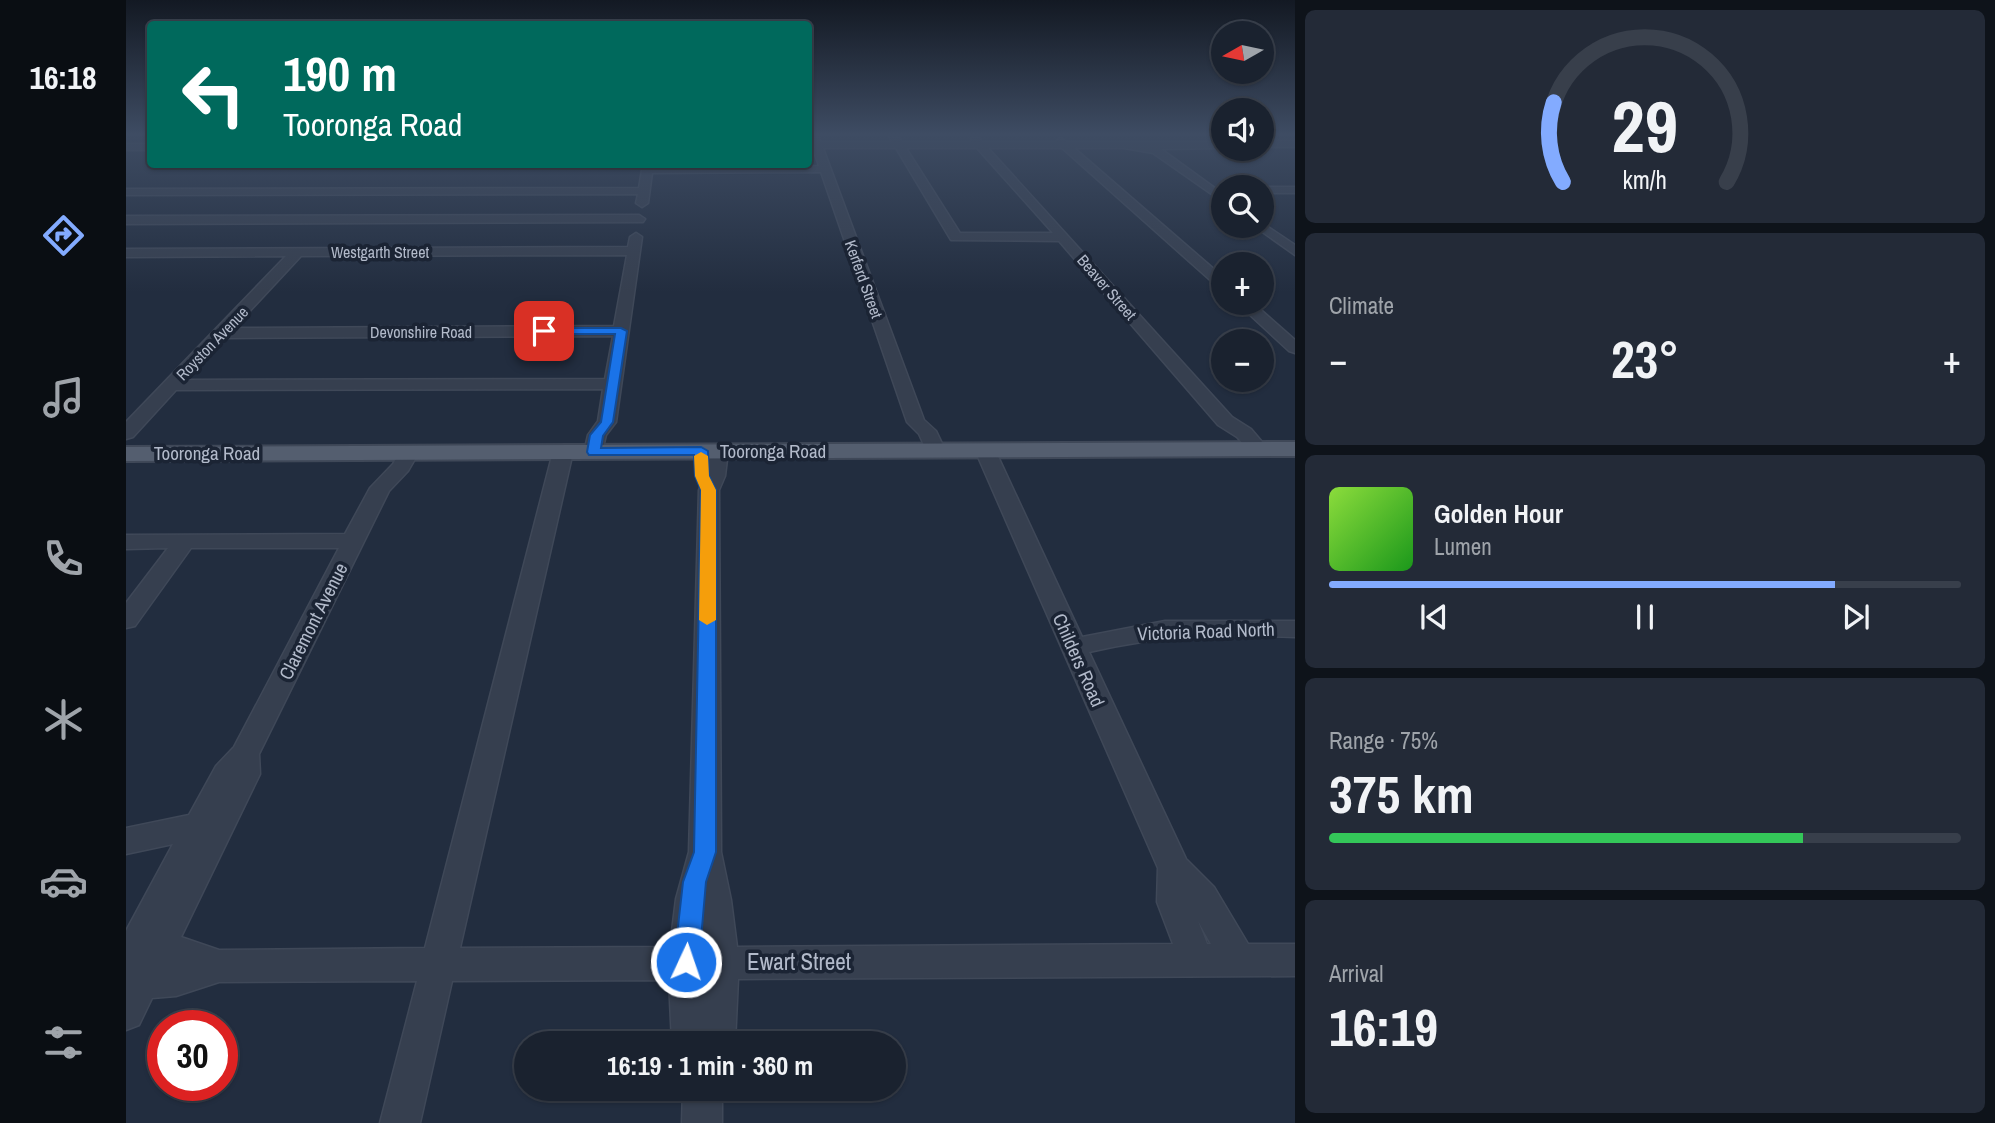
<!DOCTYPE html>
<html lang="en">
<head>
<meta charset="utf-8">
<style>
	body { margin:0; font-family:"Archivo Narrow",sans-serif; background:#232a37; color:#f1f3f6; height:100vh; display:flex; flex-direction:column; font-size:26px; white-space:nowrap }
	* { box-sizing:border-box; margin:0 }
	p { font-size:23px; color:#9fa4aa }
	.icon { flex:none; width:38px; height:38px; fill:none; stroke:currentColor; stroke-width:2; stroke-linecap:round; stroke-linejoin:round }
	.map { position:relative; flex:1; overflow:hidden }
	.drawer { display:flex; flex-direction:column; gap:10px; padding:10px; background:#0e131a; width:700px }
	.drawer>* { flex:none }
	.top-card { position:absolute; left:21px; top:21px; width:665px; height:147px; border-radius:7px; box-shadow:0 2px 5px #0004,0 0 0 2px #383f4b; background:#00695c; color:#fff; overflow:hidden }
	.needle { width:46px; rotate:261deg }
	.tools { position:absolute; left:1085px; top:21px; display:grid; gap:14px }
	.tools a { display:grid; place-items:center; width:63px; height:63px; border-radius:50%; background:#1a222f; box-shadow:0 2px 5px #0004,0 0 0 2px #383f4b; font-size:35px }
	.speed { position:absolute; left:21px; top:1010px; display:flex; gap:14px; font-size:35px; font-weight:700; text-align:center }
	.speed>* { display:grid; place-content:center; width:91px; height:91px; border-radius:50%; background:#1a222f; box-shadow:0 2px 5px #0004,0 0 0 2px #383f4b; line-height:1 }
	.speed .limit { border:10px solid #d22; background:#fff; color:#111 }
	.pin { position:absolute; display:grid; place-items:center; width:60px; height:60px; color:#fff; margin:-30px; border-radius:14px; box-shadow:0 4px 10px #0006 }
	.me { position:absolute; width:77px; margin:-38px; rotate:3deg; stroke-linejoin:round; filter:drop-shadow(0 0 5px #0008) }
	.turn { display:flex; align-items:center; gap:24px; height:147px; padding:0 21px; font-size:32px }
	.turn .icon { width:91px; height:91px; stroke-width:2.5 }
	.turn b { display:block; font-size:49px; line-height:60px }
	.big { font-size:52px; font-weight:700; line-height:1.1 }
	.drawer .tile { flex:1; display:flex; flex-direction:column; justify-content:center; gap:10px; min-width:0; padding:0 24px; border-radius:10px; background:#232a37 }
	.drawer .dial { align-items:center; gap:0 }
	.dial svg { height:182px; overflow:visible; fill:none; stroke:#383f4b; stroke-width:7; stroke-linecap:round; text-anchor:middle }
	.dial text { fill:#f1f3f6; stroke:none }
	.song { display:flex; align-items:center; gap:21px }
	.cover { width:84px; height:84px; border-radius:10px; background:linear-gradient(135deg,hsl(90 70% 55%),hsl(120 70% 35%)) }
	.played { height:7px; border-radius:4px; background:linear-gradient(90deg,#83abff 80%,#383f4b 80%) }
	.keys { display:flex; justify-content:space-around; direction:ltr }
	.heat { display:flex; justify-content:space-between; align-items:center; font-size:38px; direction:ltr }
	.charge { height:10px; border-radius:5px; background:linear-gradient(90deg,#34c759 75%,#383f4b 0) }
	.trip { position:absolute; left:388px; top:1031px; width:392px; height:70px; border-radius:35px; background:#1a222f; box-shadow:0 2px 5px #0004,0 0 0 2px #383f4b; font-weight:700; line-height:70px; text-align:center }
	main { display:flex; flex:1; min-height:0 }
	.menu { display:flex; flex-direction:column; width:126px; justify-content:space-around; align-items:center; background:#0a0e13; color:#9fa4aa }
	.menu .icon { width:49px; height:49px }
	.menu .selected { color:#83abff }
	.menu b { font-size:32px; color:#f1f3f6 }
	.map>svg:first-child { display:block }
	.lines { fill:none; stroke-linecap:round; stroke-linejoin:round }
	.minor-casing { stroke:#3f4858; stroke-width:3 }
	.major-casing { stroke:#3f4858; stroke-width:4 }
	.minor { fill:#363f4f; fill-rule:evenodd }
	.major { fill:#545e6f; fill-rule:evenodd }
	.route { fill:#1a73e8; stroke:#114b97; stroke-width:2 }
	.slow { fill:#f59e0b }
	.labels { text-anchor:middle; stroke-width:7; stroke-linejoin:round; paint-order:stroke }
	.far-street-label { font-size:16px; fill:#b2baca; stroke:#1b2434 }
	.street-label { font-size:19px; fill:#b2baca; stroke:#1b2434 }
	.near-street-label { font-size:23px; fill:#b2baca; stroke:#1b2434 }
</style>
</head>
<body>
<main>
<nav class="menu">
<b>16:18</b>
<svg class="icon selected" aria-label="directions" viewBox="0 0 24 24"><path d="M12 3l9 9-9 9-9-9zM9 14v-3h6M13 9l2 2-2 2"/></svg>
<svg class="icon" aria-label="music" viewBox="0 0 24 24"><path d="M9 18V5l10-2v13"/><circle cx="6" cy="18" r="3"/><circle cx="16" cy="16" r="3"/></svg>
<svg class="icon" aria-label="phone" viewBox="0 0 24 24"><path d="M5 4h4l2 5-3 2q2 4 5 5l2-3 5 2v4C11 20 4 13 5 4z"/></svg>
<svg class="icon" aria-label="climate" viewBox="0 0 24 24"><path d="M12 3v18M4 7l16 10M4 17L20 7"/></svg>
<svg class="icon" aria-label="car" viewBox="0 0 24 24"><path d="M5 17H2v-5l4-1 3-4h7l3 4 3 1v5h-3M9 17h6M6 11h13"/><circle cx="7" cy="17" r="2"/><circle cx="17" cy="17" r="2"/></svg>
<svg class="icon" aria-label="filters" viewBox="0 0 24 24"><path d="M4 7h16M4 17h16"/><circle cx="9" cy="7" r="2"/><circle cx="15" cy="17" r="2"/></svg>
</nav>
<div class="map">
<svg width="1169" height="1123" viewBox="0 0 1169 1123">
	<rect width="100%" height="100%" fill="#222d3f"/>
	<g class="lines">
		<defs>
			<g id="minor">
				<path d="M682,135H692L694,142H766L762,135H772L776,142H845L846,135H852L856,142H930L934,138L941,142H1097V148L1035,149L1097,194V202L1027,153L998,148H948L1097,277V288L1092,287L936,148H862L1106,417L1125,429L1142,449L1139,453H1125L1111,437L1092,425L933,241L825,240L770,148H697L798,420L810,431L819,450L809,456L802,454L793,434L781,422L695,172L526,173L522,203L516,207L510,203L512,194L0,195V189L513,188L517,164H527V167L693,166L687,148H682L685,142ZM780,148H851L927,233H834Z"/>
				<rect x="1136" y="141" width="33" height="6"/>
				<rect x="0" y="144" width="24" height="6"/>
				<polygon points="1133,187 1169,187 1169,193 1136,193 1136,187"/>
				<polygon points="513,215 519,219 517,222 0,224 0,216"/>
				<polygon points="1136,223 1169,245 1169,255 1128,226 1136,226"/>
				<path d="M510,233L516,237L490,422L480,435L475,456H461L458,452L462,435L472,421L477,389L50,390L7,437L0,439V422L160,256L0,257V249L502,247L504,237ZM501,255L488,326L108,328L175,256ZM487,336L479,379L60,380L99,338Z"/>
				<polygon points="1111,303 1127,303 1169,340 1169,353 1163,351"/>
				<path d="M859,444L869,450L956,637L1039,621H1169V637C1095,634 1036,635 963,652L1060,859L1088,887L1122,944H1169V976L612,979L609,1043H546L543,980L326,981L294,1123H254L291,981L93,982L50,996L26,998L13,1025L0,1030V931L47,844L0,854V828L63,815L90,766L108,747L213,548H65L9,626L0,628V603L42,548L0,549V535L219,534L244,488L267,464L276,448L283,446L293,452L282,471L263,491L133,754L134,774L55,937L93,950L299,948L427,452L437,446L447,452L334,948L544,947L550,899L563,852L573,490L579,476L582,451L592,445L602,451L599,476L593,490L595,852L605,900L611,947L1047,944L1031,902L1032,868L849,450ZM1072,921L1085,944H1081Z"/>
				<polygon points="557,1088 596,1088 596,1123 556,1123"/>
			</g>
			<polygon id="major" points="1169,442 1169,456 0,461 0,447"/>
		</defs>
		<!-- minor casing -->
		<use href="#minor" class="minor-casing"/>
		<!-- major casing -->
		<use href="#major" class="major-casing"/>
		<!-- minor -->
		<use href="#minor" class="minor"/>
		<!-- major -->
		<use href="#major" class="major"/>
	</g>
	<!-- sky -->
	<linearGradient id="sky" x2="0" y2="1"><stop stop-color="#131923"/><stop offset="0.46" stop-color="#3e4c63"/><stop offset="1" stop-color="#3e4c63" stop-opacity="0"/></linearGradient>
	<rect width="1169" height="292" fill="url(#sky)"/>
	<!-- route -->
	<polygon class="route" points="418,328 495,328 501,331 487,422 477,436 475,448 575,447 582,451 583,476 590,490 590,852 580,882 573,962 569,970 560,973 552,970 548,962 557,882 568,852 575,490 569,476 568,455 463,455 461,452 464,435 475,422 489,334 414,334 412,331"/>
	<!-- slow -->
	<polygon class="slow" points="575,452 582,456 583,476 590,490 590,620 581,625 573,620 575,490 569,476 568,456"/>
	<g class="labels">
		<!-- far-street labels -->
		<g class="far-street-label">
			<text x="254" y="258">Westgarth Street</text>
			<text transform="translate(738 279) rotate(70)" y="6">Kerferd Street</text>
			<text transform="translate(981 287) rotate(49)" y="6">Beaver Street</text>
			<text x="295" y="338">Devonshire Road</text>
			<text transform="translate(86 343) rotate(-46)" y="6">Royston Avenue</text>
		</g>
		<!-- street labels -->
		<g class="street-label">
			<text x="647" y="458">Tooronga Road</text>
			<text x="81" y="460">Tooronga Road</text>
			<text transform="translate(187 621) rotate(-63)" y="7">Claremont Avenue</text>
			<text transform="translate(1080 631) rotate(-2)" y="7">Victoria Road North</text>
			<text transform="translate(953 660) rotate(66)" y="7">Childers Road</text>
		</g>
		<!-- near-street labels -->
		<g class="near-street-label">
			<text x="673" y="970">Ewart Street</text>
		</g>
	</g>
</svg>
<div class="tools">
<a><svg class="needle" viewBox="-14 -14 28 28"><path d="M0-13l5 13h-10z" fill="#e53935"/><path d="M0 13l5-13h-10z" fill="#9fa4aa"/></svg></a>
<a><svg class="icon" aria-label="sound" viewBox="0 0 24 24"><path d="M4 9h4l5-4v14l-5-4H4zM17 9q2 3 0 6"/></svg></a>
<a><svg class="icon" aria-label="search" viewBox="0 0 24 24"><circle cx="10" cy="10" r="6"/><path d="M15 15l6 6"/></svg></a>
<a>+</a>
<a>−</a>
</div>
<div class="speed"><div class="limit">30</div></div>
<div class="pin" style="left:418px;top:331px;background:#d93025"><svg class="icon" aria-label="arrive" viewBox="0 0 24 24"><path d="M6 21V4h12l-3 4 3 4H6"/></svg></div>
<svg class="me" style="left:560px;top:962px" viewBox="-20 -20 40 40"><circle r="17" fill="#1a73e8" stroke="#fff" stroke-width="3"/><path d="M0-11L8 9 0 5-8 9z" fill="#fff"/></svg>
<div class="trip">16:19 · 1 min · 360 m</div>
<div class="top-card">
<div class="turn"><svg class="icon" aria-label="left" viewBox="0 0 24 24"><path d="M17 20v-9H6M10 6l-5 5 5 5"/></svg><div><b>190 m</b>Tooronga Road</div></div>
</div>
</div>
<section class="drawer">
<div class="tile dial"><svg viewBox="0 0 100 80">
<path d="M14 69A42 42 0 1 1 86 69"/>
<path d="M14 69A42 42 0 0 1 10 34" stroke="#83abff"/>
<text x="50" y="56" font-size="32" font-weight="700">29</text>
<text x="50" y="72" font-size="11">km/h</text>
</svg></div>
<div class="tile"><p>Climate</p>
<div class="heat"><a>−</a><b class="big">23°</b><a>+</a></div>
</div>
<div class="tile">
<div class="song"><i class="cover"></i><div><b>Golden Hour</b><p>Lumen</p></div></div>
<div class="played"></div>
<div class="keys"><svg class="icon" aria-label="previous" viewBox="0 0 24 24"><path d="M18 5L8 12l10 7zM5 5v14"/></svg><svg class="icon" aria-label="pause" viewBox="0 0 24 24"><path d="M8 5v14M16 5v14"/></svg><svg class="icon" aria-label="next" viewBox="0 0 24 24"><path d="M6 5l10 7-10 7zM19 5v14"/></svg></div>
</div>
<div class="tile"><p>Range · 75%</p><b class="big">375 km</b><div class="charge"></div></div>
<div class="tile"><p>Arrival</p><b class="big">16:19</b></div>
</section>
</main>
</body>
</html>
